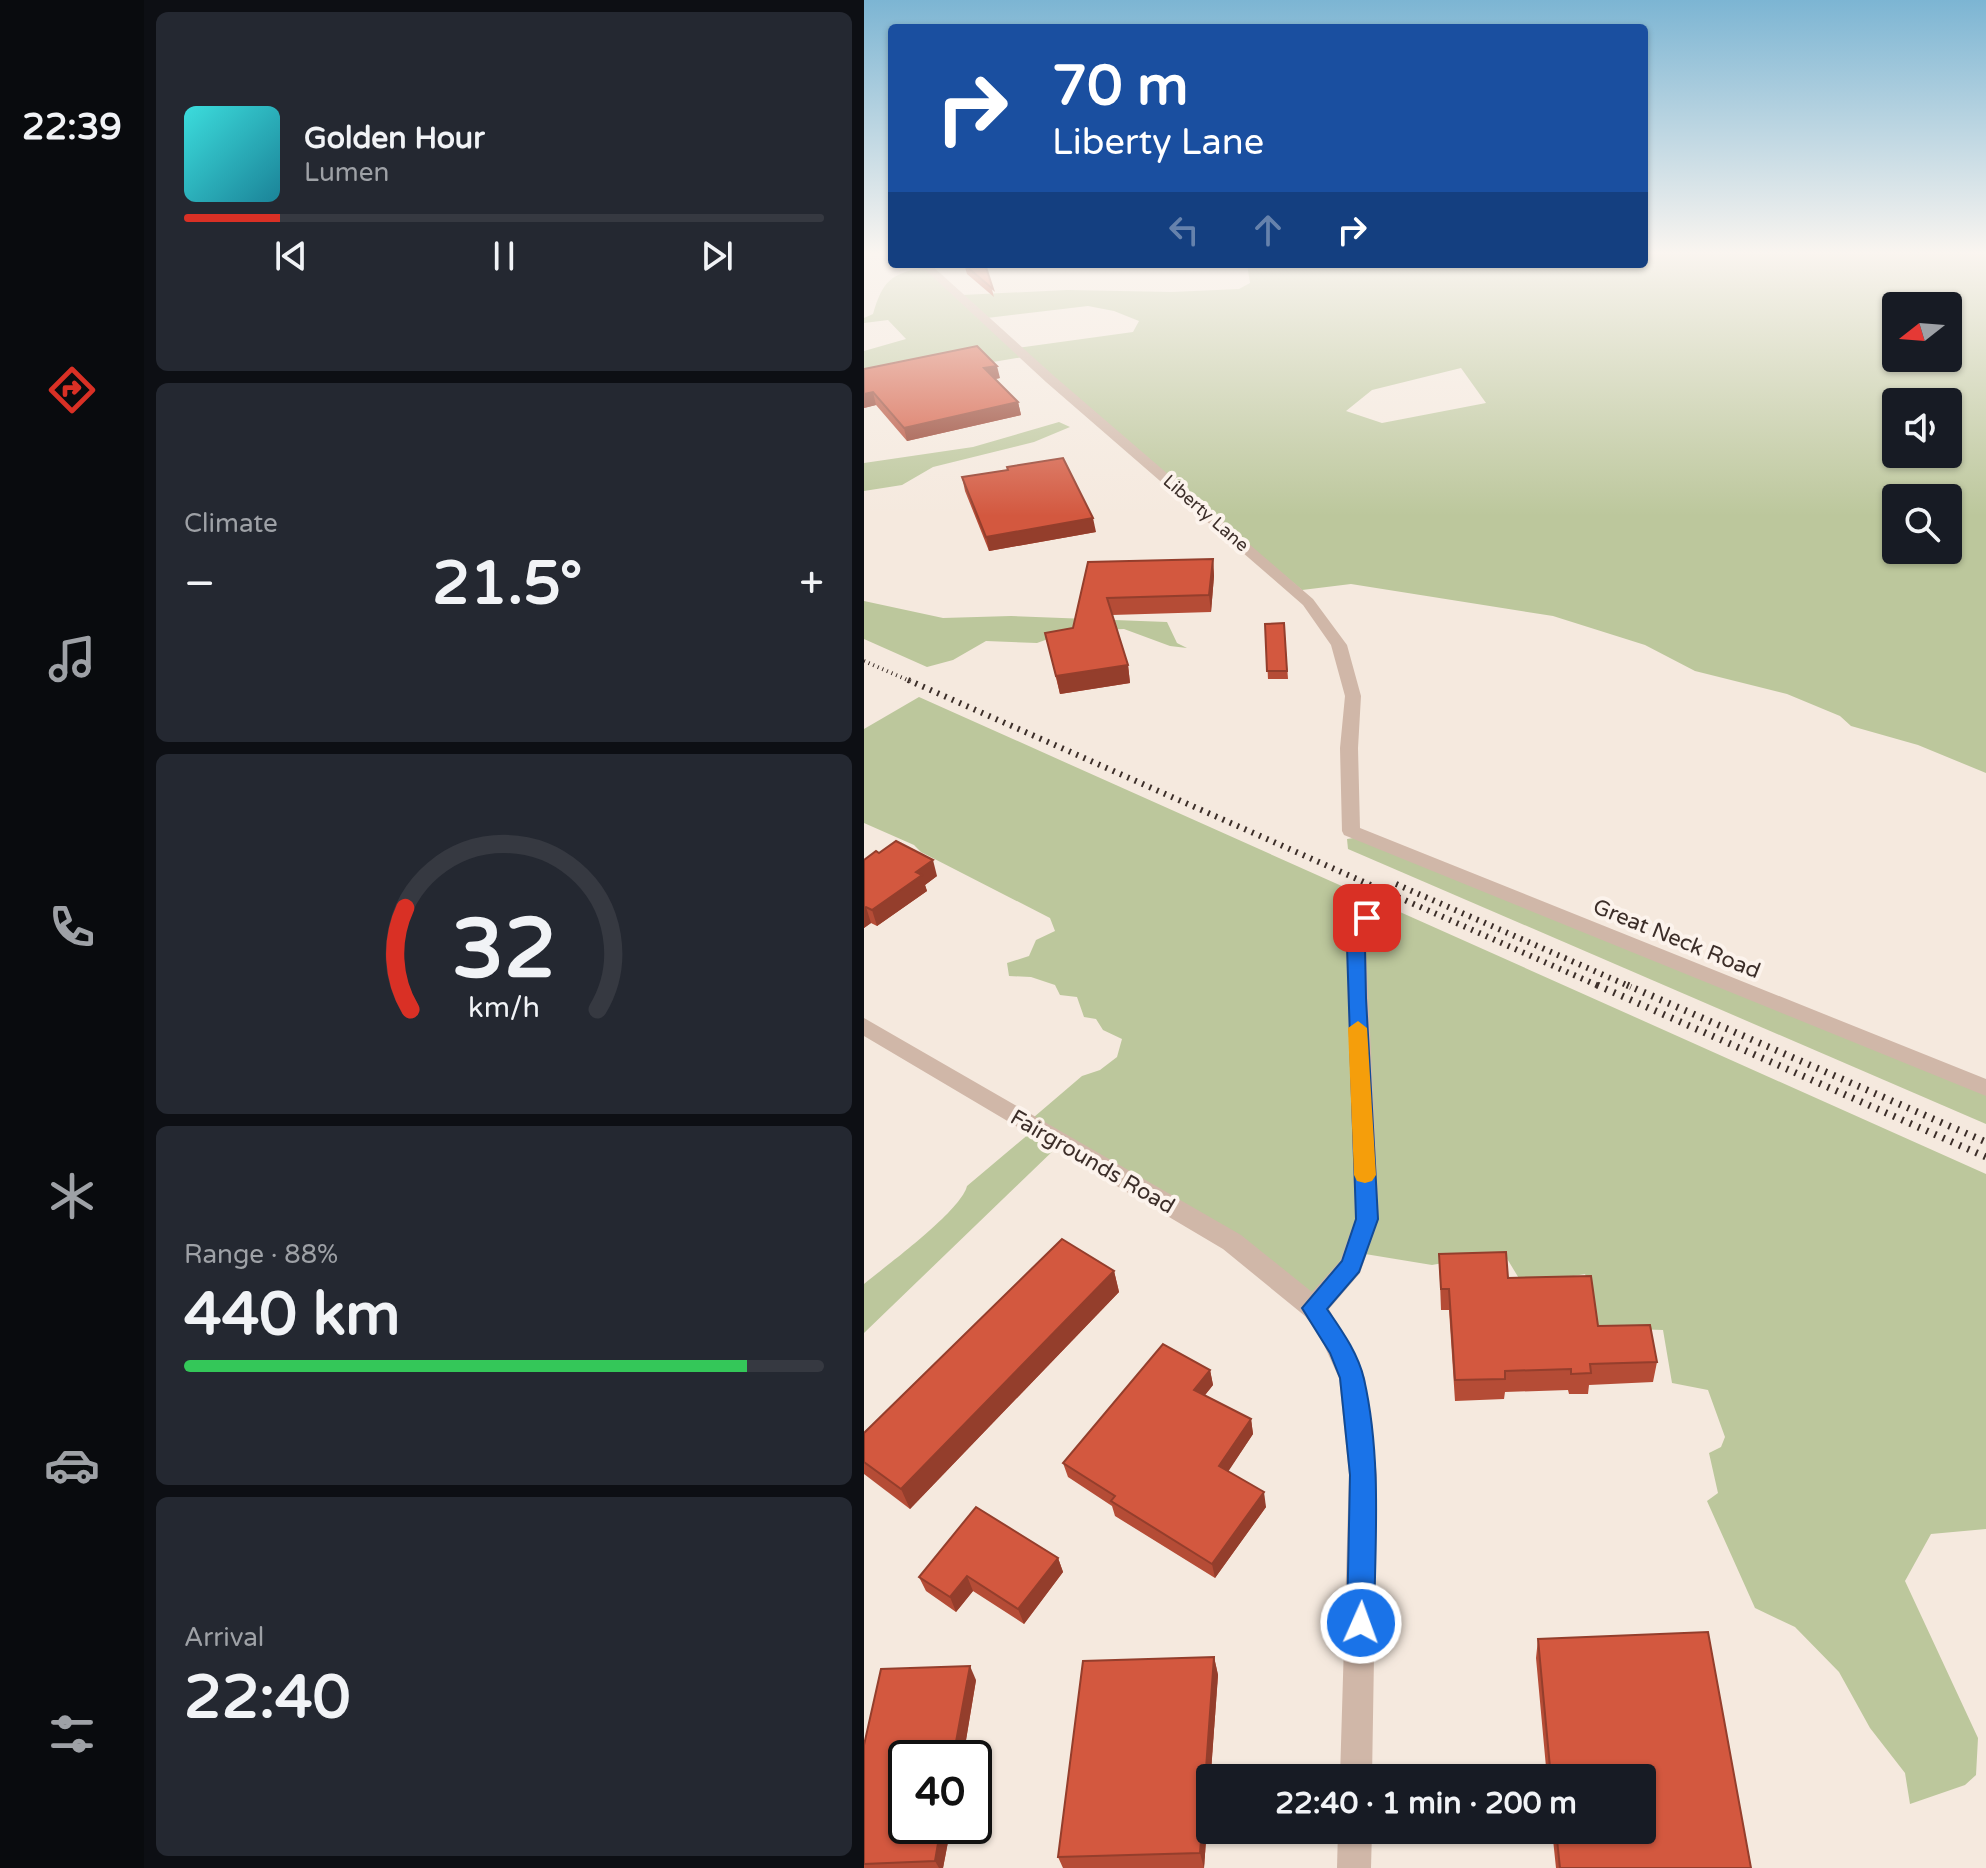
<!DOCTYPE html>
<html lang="en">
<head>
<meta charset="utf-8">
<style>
	body { margin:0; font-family:"Varela Round",sans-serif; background:#242831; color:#f1f3f6; height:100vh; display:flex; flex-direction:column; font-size:30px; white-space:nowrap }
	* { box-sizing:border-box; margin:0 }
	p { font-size:26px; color:#9ea1a6 }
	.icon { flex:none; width:44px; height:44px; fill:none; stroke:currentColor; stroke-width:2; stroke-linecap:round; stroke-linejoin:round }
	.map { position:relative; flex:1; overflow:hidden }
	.panel { display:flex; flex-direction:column; gap:12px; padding:12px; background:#0d0f14; width:720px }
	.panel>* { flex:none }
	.banner { position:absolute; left:24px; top:24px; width:760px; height:244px; border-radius:8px; box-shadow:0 2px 6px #0004; background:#1a4fa0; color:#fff; overflow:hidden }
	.needle { width:52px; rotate:253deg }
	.buttons { position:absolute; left:1018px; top:292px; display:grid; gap:16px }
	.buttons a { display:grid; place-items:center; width:80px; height:80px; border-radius:8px; background:#171b24; box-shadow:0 2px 6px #0004; font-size:40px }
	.speed { position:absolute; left:24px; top:1740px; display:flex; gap:16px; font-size:40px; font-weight:700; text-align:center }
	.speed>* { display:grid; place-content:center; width:104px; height:104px; border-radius:50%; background:#171b24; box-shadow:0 2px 6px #0004; line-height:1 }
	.speed .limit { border:4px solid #111; border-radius:12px; background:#fff; color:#111 }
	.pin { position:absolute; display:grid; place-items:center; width:68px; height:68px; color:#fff; margin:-34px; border-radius:16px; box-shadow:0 4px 12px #0006 }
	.me { position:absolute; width:88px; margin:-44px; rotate:2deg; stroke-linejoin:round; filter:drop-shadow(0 0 6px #0008) }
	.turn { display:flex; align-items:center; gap:28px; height:168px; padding:0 32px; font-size:36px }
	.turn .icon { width:104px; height:104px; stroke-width:2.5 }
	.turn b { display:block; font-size:56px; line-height:68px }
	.lanes { display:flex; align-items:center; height:76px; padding:0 32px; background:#0003; justify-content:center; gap:40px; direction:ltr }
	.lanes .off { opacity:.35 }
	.big { font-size:60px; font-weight:800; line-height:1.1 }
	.panel .widget { flex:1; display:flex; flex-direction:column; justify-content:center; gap:12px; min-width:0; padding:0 28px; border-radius:12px; background:#242831 }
	.panel .dial { align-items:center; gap:0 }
	.dial svg { height:208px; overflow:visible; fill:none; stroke:#363941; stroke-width:7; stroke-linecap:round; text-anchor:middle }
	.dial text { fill:#f1f3f6; stroke:none }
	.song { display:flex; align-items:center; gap:24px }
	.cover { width:96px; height:96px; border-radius:12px; background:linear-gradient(135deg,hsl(180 70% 55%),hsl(190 70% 35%)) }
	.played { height:8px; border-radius:4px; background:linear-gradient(90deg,#d93025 15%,#363941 15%) }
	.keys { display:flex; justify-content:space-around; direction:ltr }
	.heat { display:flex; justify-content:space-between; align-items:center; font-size:44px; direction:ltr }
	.charge { height:12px; border-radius:6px; background:linear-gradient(90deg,#34c759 88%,#363941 0) }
	.trip { position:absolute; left:332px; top:1764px; width:460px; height:80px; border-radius:8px; background:#171b24; box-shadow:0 2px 6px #0004; font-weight:800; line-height:80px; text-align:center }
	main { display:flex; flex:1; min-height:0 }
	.tabs { display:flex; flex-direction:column; width:144px; justify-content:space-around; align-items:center; background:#090b0e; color:#9ea1a6 }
	.tabs .icon { width:56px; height:56px }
	.tabs .selected { color:#d93025 }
	.tabs b { font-size:36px; color:#f1f3f6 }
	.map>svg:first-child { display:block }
	.green { fill:#bcc79c; fill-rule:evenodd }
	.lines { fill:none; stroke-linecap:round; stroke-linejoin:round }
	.minor { fill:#d0b7a8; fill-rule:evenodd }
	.rail-far2 { stroke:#3c2e29; stroke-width:4; stroke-dasharray:1 4; stroke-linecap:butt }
	.rail-far1 { stroke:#3c2e29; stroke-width:6; stroke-dasharray:2 6; stroke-linecap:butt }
	.rail { stroke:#3c2e29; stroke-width:7; stroke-dasharray:2 7; stroke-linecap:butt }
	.wall { fill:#b54c36 }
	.shaded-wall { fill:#943e2c }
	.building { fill:#d3583f; stroke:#943e2c; stroke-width:2 }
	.route { fill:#1a73e8; stroke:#114b97; stroke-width:2 }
	.slow { fill:#f59e0b }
	.labels { text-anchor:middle; stroke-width:8; stroke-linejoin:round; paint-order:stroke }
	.far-street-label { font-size:18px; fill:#3c2e29; stroke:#fcf3ec }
	.street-label { font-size:22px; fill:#3c2e29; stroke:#fcf3ec }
</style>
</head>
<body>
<main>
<nav class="tabs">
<b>22:39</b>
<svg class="icon selected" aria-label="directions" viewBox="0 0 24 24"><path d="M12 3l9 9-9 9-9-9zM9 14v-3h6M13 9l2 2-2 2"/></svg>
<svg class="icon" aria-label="music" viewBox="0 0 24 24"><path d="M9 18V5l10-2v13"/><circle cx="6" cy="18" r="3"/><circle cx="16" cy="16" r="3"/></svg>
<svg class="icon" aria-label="phone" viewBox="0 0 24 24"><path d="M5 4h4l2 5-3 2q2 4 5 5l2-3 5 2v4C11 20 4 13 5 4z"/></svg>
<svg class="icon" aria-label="climate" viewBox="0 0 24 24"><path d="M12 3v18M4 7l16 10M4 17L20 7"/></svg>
<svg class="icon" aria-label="car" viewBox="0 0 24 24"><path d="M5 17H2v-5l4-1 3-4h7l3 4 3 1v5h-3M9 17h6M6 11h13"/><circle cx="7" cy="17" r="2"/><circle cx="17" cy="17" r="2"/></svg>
<svg class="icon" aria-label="filters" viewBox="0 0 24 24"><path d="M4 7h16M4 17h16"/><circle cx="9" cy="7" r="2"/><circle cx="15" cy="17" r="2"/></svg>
</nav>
<section class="panel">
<div class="widget">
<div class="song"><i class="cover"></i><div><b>Golden Hour</b><p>Lumen</p></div></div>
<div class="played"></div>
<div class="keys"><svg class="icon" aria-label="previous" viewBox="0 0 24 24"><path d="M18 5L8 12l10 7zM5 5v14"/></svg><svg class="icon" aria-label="pause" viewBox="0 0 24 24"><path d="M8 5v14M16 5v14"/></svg><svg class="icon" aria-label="next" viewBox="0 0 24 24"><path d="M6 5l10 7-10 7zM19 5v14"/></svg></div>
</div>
<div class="widget"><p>Climate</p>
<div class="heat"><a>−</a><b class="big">21.5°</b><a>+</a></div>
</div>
<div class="widget dial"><svg viewBox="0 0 100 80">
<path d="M14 69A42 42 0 1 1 86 69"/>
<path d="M14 69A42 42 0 0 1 12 30" stroke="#d93025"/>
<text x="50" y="56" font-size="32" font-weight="700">32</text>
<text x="50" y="72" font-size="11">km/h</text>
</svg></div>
<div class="widget"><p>Range · 88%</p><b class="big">440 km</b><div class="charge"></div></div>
<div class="widget"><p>Arrival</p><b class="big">22:40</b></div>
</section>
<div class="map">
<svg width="1122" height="1868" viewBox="0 0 1122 1868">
	<rect width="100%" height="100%" fill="#f5e9de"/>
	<!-- green -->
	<g class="green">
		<path d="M780,254H1122V773L1054,745L987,726L976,716L923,694L831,671L781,645L689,616L487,584L438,590L159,357L129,362L122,356L0,381V351L42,339L24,320L0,323V318L9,314C19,280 27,274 61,267L98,295L203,290L308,292L375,289L386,283L383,264H780ZM224,306L250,311L275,321L269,332L153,348L123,318ZM1032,306H1084V358H1032ZM597,368L622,403L518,423L482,411L508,390ZM1032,402H1084V454H1032ZM1032,498H1084V550H1032Z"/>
		<polygon points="195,422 206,427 170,442 69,467 38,485 0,491 0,463 109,447"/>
		<polygon points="0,601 79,618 147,616 303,622 313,643 323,648 306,646 260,629 206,631 173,643 122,641 89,660 63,667 0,639"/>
		<path d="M55,697L1122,1174V1529L1067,1534L1041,1581L1114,1738L1112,1775L1101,1785L1046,1804L1041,1773L1006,1728L975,1672L931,1627L891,1608L843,1501L854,1493L845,1453L857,1447L861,1437L844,1390L808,1383L799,1330L734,1328L726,1286L721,1274L659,1285L639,1252L568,1265L495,1253L458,1299L410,1277L194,1146L0,1333V1284C23,1265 97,1211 103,1186L166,1133L163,1123L218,1076L236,1070L253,1057L258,1039L239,1030L232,1019L220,1017L213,997L196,995L191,985L167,977L145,976L143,963L165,956L172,940L191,931L186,918L57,852L50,845L0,823V729Z"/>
		<polygon points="496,837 1122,1090 1122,1124 484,849 483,839"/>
	</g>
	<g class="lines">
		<!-- minor -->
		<g class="minor">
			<polygon points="55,264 66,264 190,376 449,599 483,645 497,696 494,748 496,828 1122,1079 1122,1096 480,835 478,831 476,748 481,696 467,645 439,605 182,382"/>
			<polygon points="503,911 513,918 502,947 515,1219 496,1273 465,1309 501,1378 513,1475 508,1778 476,1778 485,1475 475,1378 455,1334 441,1316 359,1249 0,1036 0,1018 377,1235 448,1292 476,1261 491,1219 482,947 493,918"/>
			<polygon points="474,1830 508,1830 507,1868 473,1868"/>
		</g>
		<!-- rail-far2 -->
		<polyline class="rail-far2" points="0,661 48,682"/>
		<!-- rail-far1 -->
		<g class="rail-far1">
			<polyline points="44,680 737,987"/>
			<polyline points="532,884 767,987"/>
		</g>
		<!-- rail -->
		<g class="rail">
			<polyline points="733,985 1122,1157"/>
			<polyline points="763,985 1122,1142"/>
		</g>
	</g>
	<!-- wall -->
	<g class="wall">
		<polygon points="100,264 121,264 130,297 103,274"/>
		<polygon points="0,369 136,378 131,379 154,402 157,415 43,441 12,405 0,408"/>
		<polygon points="98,477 232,532 125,551 101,491"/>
		<polygon points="349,559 350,576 347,612 248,615 264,665 266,683 196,694 181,633 209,628 224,562"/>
		<polygon points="420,623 424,679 404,679 401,624"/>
		<polygon points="0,860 73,876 61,885 63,891 13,926 7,923 0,928"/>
		<polygon points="575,1254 644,1278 734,1326 793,1362 789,1382 725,1385 724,1394 705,1394 704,1390 641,1392 640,1399 591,1401 585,1310 577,1310"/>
		<polygon points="250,1271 255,1292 46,1509 0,1474 0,1433"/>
		<polygon points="346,1370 349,1385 341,1395 387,1419 389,1434 364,1471 402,1507 351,1578 251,1516 248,1506 204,1477 199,1463"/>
		<polygon points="194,1558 199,1572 160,1624 109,1591 92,1612 62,1591 55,1577"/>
		<polygon points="674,1639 887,1868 692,1868 688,1830 778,1830 778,1778 683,1778 672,1658"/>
		<polygon points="350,1657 354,1675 340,1868 199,1868 194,1857"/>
		<polygon points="112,1680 99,1758 42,1758 42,1826 87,1826 79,1868 0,1868 0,1745"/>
	</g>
	<!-- shaded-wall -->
	<g class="shaded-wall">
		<polygon points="133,366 136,378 122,381 120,368"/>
		<polygon points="9,392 12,405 0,408 0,394"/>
		<polygon points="154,402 157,415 43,441 40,428"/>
		<polygon points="229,518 232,532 125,551 122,537"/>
		<polygon points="349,559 350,576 347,612 345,595"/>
		<polygon points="264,665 266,683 196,694 192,676"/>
		<polygon points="69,860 73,876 61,885 63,891 13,926 8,910 52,872"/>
		<polygon points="2,907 7,923 0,928 0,908"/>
		<polygon points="250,1271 255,1292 46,1509 37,1489"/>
		<polygon points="346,1370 349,1385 333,1405 330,1390"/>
		<polygon points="387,1419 389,1434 358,1481 355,1466"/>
		<polygon points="400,1492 402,1507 351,1578 348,1564"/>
		<polygon points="194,1558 199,1572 160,1624 154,1609"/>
		<polygon points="103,1576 109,1591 92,1612 86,1597"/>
		<polygon points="350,1657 354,1675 340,1868 336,1853"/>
		<polygon points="106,1666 112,1680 99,1758 89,1758"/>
		<polygon points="77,1826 87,1826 79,1868 75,1868 71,1861"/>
	</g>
	<!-- building -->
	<g class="building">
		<polygon points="101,264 121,264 129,289 102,266"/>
		<polygon points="113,346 133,366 120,368 154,402 40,428 9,392 0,394 0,369"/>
		<polygon points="199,458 229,518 122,537 98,477 144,470 143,467"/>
		<polygon points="349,559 345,595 243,598 264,665 192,676 181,633 209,628 224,562"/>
		<polygon points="420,623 423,671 403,671 401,624"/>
		<polygon points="32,841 69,860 52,872 58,875 8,910 2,907 0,908 0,860 12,851 15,853"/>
		<polygon points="198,1239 250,1271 37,1489 0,1462 0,1433"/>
		<polygon points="642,1252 644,1278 727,1276 734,1326 786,1325 793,1362 726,1364 727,1373 707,1374 707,1369 641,1371 641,1379 591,1380 585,1289 577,1289 575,1254"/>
		<polygon points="299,1344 346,1370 330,1390 387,1419 355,1466 400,1492 348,1564 247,1501 251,1496 199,1463"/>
		<polygon points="112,1507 194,1558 154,1609 103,1576 86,1597 55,1577"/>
		<polygon points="844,1632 887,1868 696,1868 692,1830 778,1830 778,1778 687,1778 674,1639"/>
		<polygon points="350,1657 336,1853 194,1857 219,1661"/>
		<polygon points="106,1666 89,1758 42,1758 42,1826 77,1826 71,1861 0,1864 0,1745 17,1669"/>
	</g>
	<!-- sky -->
	<linearGradient id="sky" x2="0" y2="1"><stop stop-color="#7cb5d3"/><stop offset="0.49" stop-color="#faf5f0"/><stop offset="1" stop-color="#faf5f0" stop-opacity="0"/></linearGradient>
	<rect width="1122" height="516" fill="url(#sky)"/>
	<!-- route -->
	<path class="route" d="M503,912L512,918L501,947L502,998L514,1219L495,1272L463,1309C478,1331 494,1353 500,1379C518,1458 511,1543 510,1623L506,1632L497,1636L487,1632L483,1623L486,1475L476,1378L466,1353L438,1308L478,1261L492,1219L483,947L494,918Z"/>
	<!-- slow -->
	<polygon class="slow" points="494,1021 503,1028 512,1175 508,1181 501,1183 493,1181 490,1175 484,1028"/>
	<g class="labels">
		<!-- far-street labels -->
		<g class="far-street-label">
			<text transform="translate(342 513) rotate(41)" y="6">Liberty Lane</text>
		</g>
		<!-- street labels -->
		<g class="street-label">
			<text transform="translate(813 938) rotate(22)" y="8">Great Neck Road</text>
			<text transform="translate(229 1161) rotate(30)" y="8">Fairgrounds Road</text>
		</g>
	</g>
</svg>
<div class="buttons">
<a><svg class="needle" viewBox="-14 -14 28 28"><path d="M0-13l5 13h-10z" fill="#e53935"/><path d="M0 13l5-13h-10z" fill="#9ea1a6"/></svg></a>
<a><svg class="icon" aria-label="sound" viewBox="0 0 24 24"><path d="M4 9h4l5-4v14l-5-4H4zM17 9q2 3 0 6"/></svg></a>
<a><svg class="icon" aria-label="search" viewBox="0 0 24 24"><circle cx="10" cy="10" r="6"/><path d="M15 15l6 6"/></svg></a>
</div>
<div class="speed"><div class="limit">40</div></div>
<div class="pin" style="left:503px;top:918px;background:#d93025"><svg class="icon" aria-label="arrive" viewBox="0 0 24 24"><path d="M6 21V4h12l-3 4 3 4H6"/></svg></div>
<svg class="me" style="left:497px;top:1623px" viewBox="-20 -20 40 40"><circle r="17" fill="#1a73e8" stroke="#fff" stroke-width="3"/><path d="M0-11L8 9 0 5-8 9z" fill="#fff"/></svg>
<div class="trip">22:40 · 1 min · 200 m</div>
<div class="banner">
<div class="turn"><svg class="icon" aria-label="right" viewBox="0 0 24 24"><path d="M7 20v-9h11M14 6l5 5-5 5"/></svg><div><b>70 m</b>Liberty Lane</div></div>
<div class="lanes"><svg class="icon off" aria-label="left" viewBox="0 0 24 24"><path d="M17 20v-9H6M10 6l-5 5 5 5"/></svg><svg class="icon off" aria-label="ahead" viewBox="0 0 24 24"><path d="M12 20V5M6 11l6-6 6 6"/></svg><svg class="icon" aria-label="right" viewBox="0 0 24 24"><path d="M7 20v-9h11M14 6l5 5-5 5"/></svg></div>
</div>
</div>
</main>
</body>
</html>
